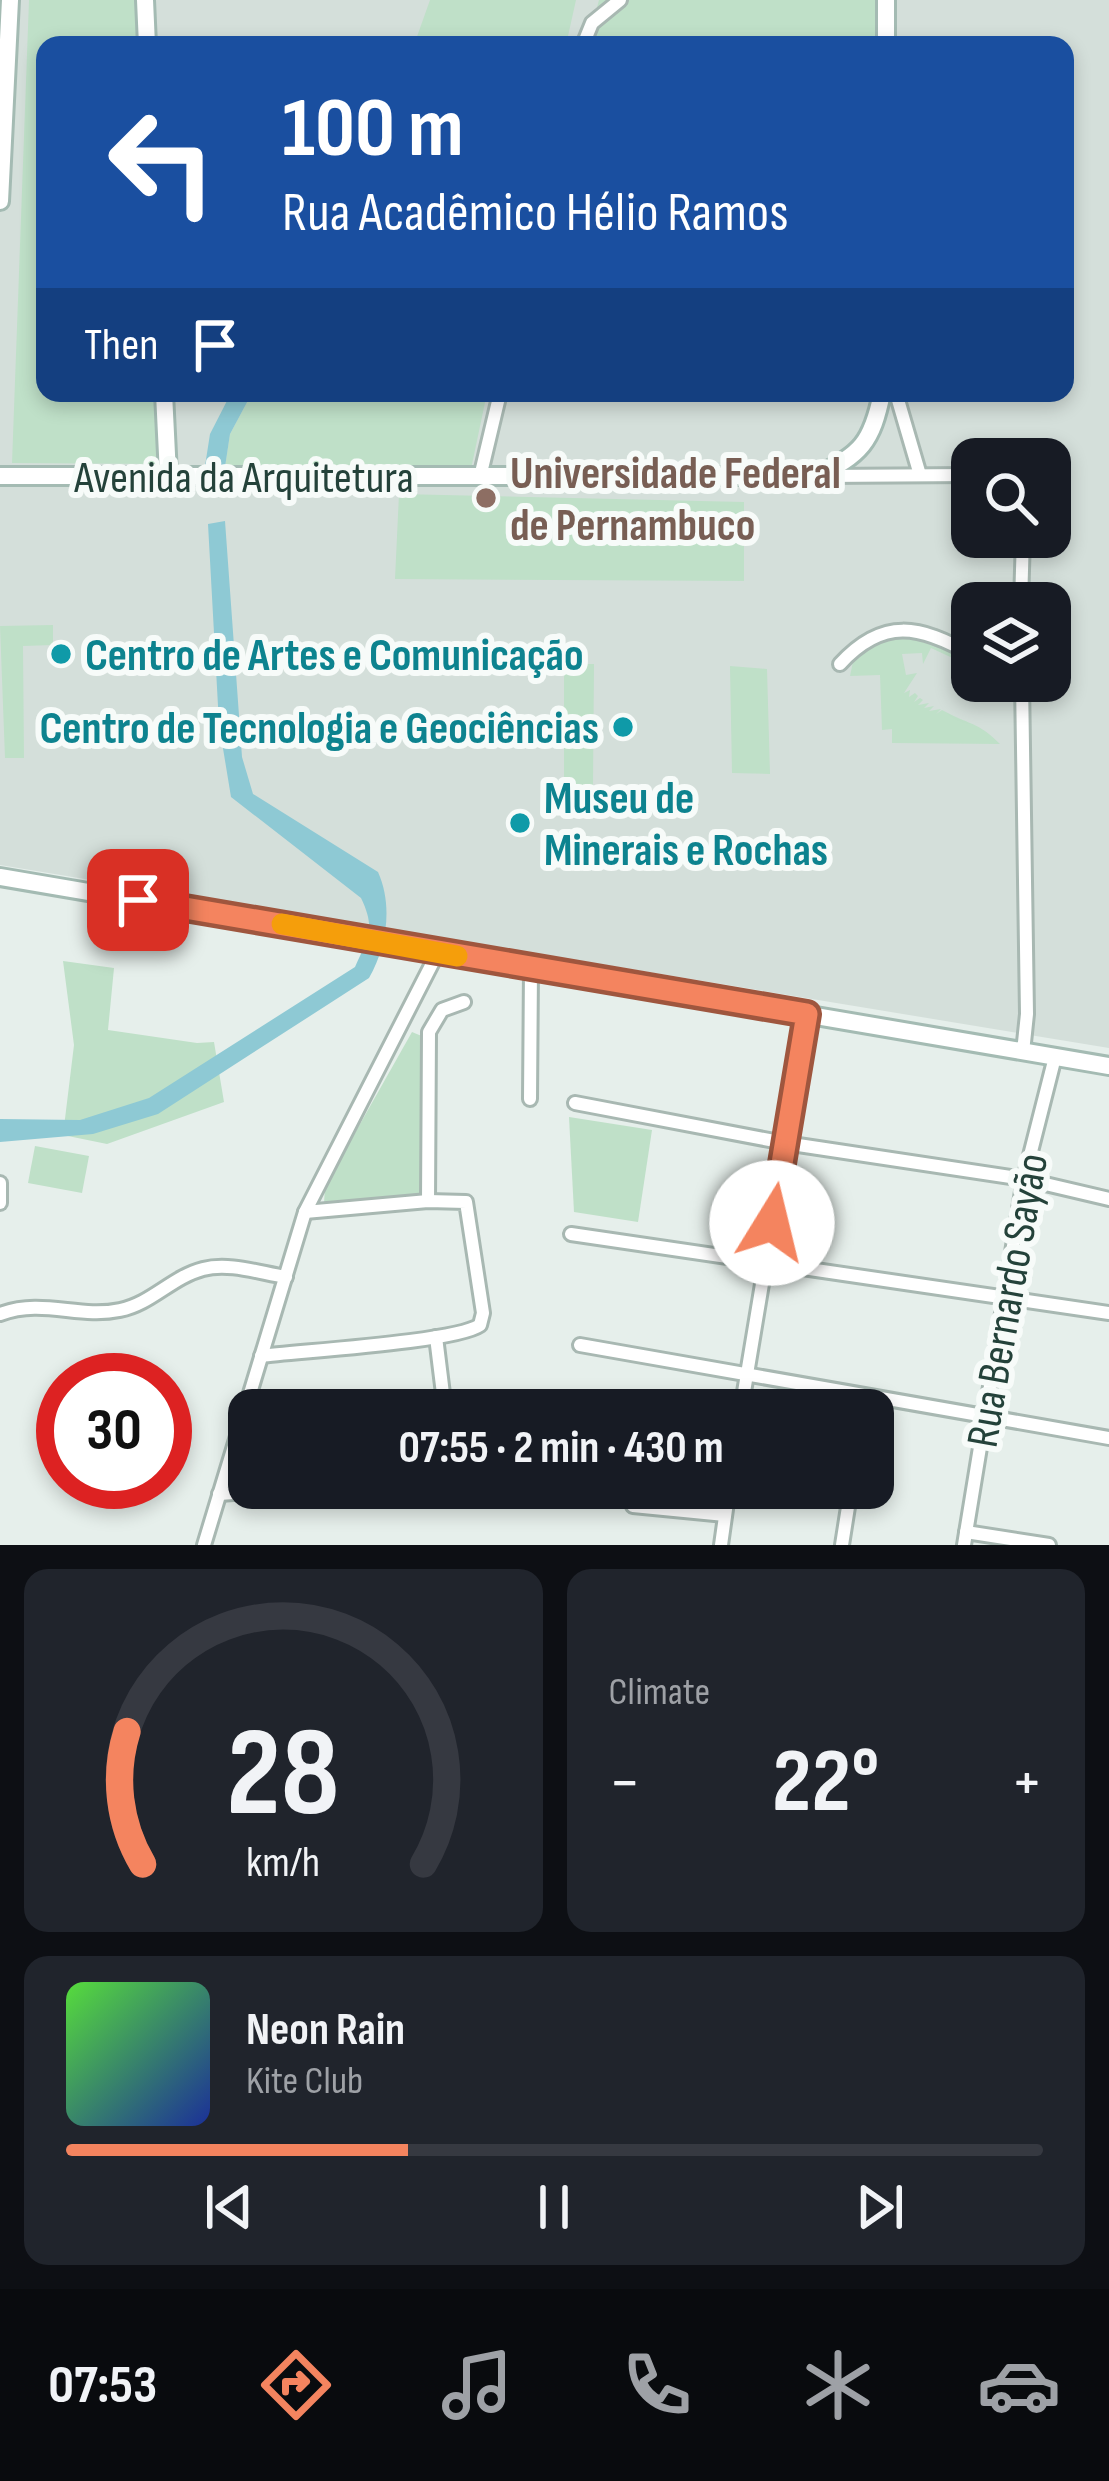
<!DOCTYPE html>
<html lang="en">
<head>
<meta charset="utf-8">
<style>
	body { margin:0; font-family:"Sofia Sans Condensed",sans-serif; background:#20242c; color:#f1f3f6; height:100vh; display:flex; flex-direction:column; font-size:45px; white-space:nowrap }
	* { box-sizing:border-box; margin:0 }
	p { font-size:39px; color:#9ea1a6 }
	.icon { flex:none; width:66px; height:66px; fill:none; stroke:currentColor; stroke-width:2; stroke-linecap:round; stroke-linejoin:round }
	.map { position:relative; height:1545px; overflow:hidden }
	.drawer { display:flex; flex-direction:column; gap:24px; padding:24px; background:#0d0f14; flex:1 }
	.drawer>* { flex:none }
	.banner { position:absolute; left:36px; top:36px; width:1038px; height:366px; border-radius:24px; box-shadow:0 6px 18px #0003; background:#1a4fa0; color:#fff; overflow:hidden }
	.controls { position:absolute; left:951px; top:438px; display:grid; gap:24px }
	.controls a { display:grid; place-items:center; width:120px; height:120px; border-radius:24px; background:#171b24; box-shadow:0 6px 18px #0003; font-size:60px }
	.speed { position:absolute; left:36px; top:1353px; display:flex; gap:24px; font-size:60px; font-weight:700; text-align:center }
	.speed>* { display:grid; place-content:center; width:156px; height:156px; border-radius:50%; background:#171b24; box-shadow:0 6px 18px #0003; line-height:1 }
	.speed .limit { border:18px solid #d22; background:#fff; color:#111 }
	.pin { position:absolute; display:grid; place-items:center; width:102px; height:102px; color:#fff; margin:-51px; border-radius:24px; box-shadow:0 6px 18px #0006 }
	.me { position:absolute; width:132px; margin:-66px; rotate:9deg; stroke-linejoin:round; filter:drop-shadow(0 0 9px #0008) }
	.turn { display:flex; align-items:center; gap:42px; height:252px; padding:0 48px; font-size:54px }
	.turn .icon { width:156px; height:156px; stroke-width:2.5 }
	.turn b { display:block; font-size:84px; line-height:102px }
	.then { display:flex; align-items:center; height:114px; padding:0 48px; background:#0003; gap:24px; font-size:45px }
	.big { font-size:90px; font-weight:700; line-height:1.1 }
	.drawer .widget { flex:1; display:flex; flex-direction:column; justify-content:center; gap:18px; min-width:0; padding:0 42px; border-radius:24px; background:#20242c }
	.drawer .dial { align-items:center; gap:0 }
	.dial svg { height:312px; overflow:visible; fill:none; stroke:#363941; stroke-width:7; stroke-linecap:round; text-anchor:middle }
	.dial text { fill:#f1f3f6; stroke:none }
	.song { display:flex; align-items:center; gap:36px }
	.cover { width:144px; height:144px; border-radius:18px; background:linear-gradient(135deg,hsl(110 70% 55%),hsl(230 70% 35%)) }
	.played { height:12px; border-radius:6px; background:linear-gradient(90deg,#f4845f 35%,#363941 35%) }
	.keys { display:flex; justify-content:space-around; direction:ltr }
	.heat { display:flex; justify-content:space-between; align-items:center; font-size:66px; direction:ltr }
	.drawer .tiles { flex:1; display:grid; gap:24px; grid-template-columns:1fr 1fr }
	.widget:last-child { grid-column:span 2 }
	.trip { position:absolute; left:228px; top:1389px; width:666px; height:120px; border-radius:24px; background:#171b24; box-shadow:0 6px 18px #0003; font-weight:700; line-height:120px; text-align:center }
	.tab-bar { display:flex; height:192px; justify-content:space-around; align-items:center; background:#090b0e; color:#9ea1a6 }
	.tab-bar .icon { width:84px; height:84px }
	.tab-bar .selected { color:#f4845f }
	.tab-bar b { font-size:54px; color:#f1f3f6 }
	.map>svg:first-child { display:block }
	.built { fill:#d4dfda; fill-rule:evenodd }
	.green { fill:#bfe0c8 }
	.water { fill:#8ec9d4 }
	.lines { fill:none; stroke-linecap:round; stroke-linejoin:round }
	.street-casing { stroke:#a8b8b2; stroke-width:18 }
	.secondary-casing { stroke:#a4bbb3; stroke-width:22 }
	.street { stroke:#fff; stroke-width:12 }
	.secondary { stroke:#fff; stroke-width:16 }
	.route-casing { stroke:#9f563e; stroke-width:30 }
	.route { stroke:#f4845f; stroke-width:21 }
	.slow { stroke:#f59e0b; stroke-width:21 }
	.education-dot { fill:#8d6e63; stroke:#f7fbf9; stroke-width:4.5 }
	.culture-dot { fill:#0f9aa8; stroke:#f7fbf9; stroke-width:4.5 }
	.labels { text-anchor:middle; stroke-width:12; stroke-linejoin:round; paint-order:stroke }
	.education-label { font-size:45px; font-weight:bold; fill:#785e54; stroke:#f7fbf9; text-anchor:start }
	.street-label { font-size:45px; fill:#24423a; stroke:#f7fbf9 }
	.culture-label { font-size:45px; font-weight:bold; fill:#0d838f; stroke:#f7fbf9; text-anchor:start }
</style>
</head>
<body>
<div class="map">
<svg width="1109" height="1545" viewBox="0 0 1109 1545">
	<rect width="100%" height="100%" fill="#e6efeb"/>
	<!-- built -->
	<path class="built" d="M0,0H1109V1048L0,865ZM45,45H1065V393H45ZM972,459H1050V537H972ZM972,603H1050V681H972Z"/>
	<!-- green -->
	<g class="green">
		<polygon points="29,0 149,0 149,45 45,45 45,393 159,393 162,464 12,463"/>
		<polygon points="430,0 576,0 566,45 414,45"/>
		<polygon points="599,0 884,0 884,45 587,45"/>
		<polygon points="252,393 487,393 471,469 225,467 230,434"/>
		<polygon points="399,494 744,502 744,581 395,579"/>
		<polygon points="53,625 53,645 23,646 24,758 5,758 0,626"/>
		<path d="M884,635L925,636L972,657V673L959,661L931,648L923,664L922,653L902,654L906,675L917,673L904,693L910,690L909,697L915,693L918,696L914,702L920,698L923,700L918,705L929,703L924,708L934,706L929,711L941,709L936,714L942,710C969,725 977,721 1000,744L892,743V729L882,730L880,675L850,676L855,652Z"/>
		<polygon points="564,664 594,664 593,785 564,786"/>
		<polygon points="730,666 767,669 770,774 732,773"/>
		<polygon points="63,961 114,968 108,1030 197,1043 214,1042 224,1102 107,1144 63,1135 74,1045"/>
		<polygon points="412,1032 424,1037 423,1190 412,1198 324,1204 325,1186"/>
		<polygon points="569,1117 652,1130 638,1222 574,1212"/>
		<polygon points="35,1146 89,1156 82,1193 28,1183"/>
	</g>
	<!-- water -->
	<g class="water">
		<polygon points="231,393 252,393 230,434 225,467 205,466 210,434"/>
		<path d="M225,521L242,757L253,794L378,872C393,905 387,947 369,978L158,1114L93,1134L0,1142V1119L80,1120L149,1098L355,967C368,938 376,929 361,898L231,797L219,724L208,524Z"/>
	</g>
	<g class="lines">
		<defs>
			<g id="street">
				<polyline points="583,45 592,23 620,0"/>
				<polyline points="896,393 920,475"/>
				<polyline points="823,476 972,475"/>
				<polyline points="480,477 500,393"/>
				<polyline points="1021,603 1023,537"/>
				<path d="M840,664C883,617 920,625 972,655"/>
				<polyline points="1022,681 1027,1014 1023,1052"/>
				<polyline points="530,1099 531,969"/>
				<polyline points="575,1103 785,1143 1024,1179 1109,1199"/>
				<polyline points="0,1183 0,1203"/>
				<polyline points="428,1201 429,1032 442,1010 464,1002"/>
				<polyline points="571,1234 1109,1313"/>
				<path d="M0,1314C44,1298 78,1319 120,1310C151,1304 172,1277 203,1269C229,1262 260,1273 286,1277"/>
				<polyline points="436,1337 445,1410"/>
				<polyline points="580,1345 1109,1438"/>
				<path d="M261,1356C300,1351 456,1342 480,1325L483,1313L466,1202L428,1201L305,1212"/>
				<polyline points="741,1410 807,1014"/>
				<polyline points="219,1494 309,1488"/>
				<polyline points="633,1506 725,1515"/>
				<polyline points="966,1532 1049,1545"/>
				<polyline points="204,1545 305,1212 438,952"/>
				<polyline points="721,1545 729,1488"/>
				<polyline points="842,1545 851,1488"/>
				<polyline points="964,1545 1024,1179 1055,1057"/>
			</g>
			<g id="secondary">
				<polyline points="145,0 147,45"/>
				<polyline points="886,45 886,0"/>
				<polyline points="0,201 10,0"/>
				<polyline points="164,393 168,475"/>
				<path d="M0,476H816C861,455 872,442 882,393"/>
				<polyline points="0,877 1109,1066"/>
			</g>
		</defs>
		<!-- street casing -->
		<use href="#street" class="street-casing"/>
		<!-- secondary casing -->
		<use href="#secondary" class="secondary-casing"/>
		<!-- street -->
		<use href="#street" class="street"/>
		<!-- secondary -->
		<use href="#secondary" class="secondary"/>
	</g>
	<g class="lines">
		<defs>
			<polyline id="route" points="138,900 807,1014 772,1223"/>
		</defs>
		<!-- route casing -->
		<use href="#route" class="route-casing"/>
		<!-- route -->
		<use href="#route" class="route"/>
		<!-- slow -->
		<polyline class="slow" points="282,924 457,956"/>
	</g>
	<!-- markers -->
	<circle class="education-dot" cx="486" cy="498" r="12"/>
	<g class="culture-dot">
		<circle cx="61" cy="654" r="12"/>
		<circle cx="623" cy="727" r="12"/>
		<circle cx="520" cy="823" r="12"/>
	</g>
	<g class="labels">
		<!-- education labels -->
		<g class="education-label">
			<text x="510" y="488">Universidade Federal<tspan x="510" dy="52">de Pernambuco</tspan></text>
		</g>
		<!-- street labels -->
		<g class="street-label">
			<text x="244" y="492">Avenida da Arquitetura</text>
			<text transform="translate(1006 1300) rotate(-80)" y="16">Rua Bernardo Sayão</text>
		</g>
		<!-- culture labels -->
		<g class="culture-label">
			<text x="85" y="670">Centro de Artes e Comunicação</text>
			<text x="599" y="743" text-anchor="end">Centro de Tecnologia e Geociências</text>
			<text x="544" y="813">Museu de<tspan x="544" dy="52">Minerais e Rochas</tspan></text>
		</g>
	</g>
</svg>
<div class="controls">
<a><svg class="icon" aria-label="search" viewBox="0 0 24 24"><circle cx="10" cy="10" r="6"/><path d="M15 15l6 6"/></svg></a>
<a><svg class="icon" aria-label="layers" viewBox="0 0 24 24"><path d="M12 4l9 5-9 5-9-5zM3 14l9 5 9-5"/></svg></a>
</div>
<div class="speed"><div class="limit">30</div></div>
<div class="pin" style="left:138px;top:900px;background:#d93025"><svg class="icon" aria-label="arrive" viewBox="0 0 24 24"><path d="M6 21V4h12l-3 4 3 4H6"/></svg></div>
<svg class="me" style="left:772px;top:1223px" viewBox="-20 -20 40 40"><circle r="19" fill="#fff"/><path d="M0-13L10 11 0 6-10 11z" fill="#f4845f"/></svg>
<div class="trip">07:55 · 2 min · 430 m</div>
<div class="banner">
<div class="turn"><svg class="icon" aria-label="left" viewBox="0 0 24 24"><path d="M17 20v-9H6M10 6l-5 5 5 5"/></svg><div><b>100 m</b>Rua Acadêmico Hélio Ramos</div></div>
<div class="then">Then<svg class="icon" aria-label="arrive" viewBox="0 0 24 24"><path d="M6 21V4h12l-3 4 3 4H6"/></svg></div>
</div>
</div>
<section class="drawer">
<div class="tiles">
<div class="widget dial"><svg viewBox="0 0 100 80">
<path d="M14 69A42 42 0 1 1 86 69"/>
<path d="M14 69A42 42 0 0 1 10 35" stroke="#f4845f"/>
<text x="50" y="56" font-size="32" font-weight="700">28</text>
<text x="50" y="72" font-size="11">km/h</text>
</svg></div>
<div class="widget"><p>Climate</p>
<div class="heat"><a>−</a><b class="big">22°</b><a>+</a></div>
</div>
<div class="widget">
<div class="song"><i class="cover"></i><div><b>Neon Rain</b><p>Kite Club</p></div></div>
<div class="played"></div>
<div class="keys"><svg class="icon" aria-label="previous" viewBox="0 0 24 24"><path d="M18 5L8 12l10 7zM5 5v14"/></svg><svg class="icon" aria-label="pause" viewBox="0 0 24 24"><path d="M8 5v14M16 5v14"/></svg><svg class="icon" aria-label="next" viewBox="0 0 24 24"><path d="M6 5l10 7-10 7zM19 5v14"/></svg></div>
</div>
</div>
</section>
<nav class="tab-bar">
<b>07:53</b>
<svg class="icon selected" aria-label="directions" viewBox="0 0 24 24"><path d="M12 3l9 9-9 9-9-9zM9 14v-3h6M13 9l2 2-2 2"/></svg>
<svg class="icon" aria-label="music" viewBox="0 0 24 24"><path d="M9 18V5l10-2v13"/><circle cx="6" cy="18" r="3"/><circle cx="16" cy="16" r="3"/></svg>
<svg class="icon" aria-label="phone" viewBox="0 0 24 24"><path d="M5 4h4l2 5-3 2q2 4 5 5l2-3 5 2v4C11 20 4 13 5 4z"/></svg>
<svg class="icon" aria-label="climate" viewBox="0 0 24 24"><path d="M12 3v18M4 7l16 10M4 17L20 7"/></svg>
<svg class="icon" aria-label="car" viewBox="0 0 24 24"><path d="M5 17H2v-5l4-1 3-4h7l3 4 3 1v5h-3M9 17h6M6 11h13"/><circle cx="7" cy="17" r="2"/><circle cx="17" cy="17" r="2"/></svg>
</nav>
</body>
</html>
